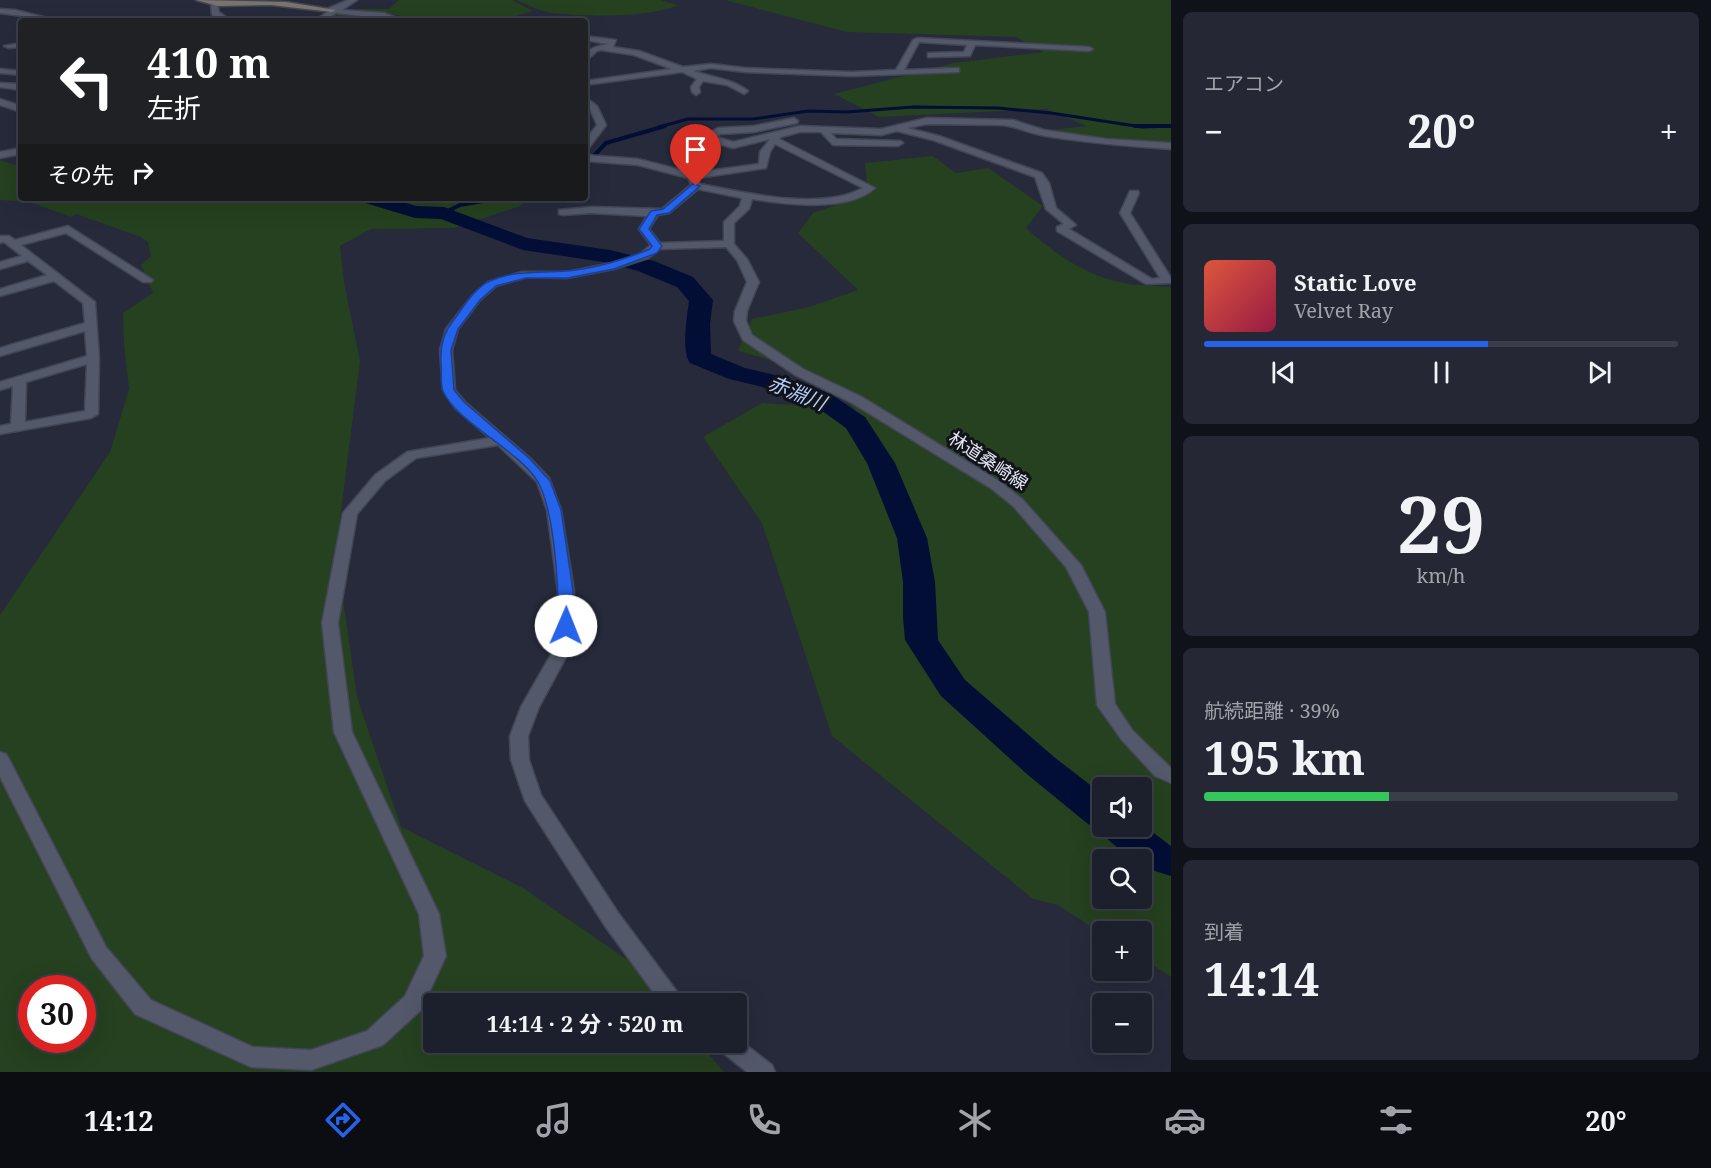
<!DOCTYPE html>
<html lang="ja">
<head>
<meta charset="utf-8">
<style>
	body { margin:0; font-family:"Noto Serif","Noto Sans JP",serif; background:#252834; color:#f1f3f6; height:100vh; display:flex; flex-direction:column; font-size:22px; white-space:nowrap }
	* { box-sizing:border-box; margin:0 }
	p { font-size:20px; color:#a0a3a9 }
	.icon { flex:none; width:33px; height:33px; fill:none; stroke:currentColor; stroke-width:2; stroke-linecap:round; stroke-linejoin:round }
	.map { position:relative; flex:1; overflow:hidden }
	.sheet { display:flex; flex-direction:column; gap:12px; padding:12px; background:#0f1218; width:540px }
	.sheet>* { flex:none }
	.guide { position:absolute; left:18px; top:18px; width:570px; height:183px; border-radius:6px; box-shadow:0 6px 24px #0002,0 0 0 2px #3a3e48; background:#202124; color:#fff; overflow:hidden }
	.buttons { position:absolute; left:1092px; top:777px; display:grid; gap:12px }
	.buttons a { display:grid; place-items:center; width:60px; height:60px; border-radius:6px; background:#1c202c; box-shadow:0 6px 24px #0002,0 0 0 2px #3a3e48; font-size:30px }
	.speed { position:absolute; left:18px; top:975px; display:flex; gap:12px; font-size:30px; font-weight:700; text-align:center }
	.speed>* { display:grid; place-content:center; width:78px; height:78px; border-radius:50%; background:#1c202c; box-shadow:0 6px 24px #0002,0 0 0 2px #3a3e48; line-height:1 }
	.speed .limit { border:9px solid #d22; background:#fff; color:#111 }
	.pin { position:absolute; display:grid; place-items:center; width:51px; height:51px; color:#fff; margin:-62px -26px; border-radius:50% 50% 50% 0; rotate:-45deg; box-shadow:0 0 6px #0007 }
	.pin .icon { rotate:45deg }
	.me { position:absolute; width:66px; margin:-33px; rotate:1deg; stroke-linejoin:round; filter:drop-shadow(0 0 4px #0008) }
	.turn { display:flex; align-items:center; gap:21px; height:126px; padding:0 30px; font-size:27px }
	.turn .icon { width:78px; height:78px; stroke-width:2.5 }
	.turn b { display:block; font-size:42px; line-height:51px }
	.then { display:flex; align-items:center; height:57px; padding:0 30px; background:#0003; gap:12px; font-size:22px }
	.big { font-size:45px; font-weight:700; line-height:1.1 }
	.sheet .tile { flex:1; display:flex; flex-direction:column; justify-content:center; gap:9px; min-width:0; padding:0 21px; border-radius:9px; background:#252834 }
	.sheet .dial { align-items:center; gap:0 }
	.dial b { font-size:78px; line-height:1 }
	.song { display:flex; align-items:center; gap:18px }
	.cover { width:72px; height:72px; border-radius:9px; background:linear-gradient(135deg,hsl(10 70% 55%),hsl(340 70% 35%)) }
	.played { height:6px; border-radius:3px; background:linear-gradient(90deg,#2563eb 60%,#3a3e48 60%) }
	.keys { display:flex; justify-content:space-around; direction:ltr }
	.heat { display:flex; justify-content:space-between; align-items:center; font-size:33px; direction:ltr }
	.charge { height:9px; border-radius:4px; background:linear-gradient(90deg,#34c759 39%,#3a3e48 0) }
	.trip { position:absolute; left:423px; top:993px; width:324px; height:60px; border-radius:6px; background:#1c202c; box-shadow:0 6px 24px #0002,0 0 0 2px #3a3e48; font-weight:700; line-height:60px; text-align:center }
	.dock { display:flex; height:96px; justify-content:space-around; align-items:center; background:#0b0d12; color:#a0a3a9 }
	.dock .icon { width:42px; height:42px }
	.dock .selected { color:#2563eb }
	.dock b { font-size:27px; color:#f1f3f6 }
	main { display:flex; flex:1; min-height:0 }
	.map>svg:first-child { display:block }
	.green { fill:#25411f; fill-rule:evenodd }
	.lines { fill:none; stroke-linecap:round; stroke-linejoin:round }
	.stream-far1 { stroke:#020e35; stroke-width:3 }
	.stream { stroke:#020e35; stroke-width:4 }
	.river { fill:#020e35; fill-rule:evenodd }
	.street-casing { stroke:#424554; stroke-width:3 }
	.secondary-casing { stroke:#424554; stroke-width:3 }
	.street { fill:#53586b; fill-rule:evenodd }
	.secondary { fill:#7a756c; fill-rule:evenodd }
	.route { fill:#2563eb; stroke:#184099; stroke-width:1.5 }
	.labels { text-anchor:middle; stroke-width:6; stroke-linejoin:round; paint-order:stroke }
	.street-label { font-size:18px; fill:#e4e7f2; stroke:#11131b }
	.water-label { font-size:20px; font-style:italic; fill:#b6ccf7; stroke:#11131b }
</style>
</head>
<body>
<main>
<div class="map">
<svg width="1171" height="1072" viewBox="0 0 1171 1072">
	<rect width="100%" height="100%" fill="#262a3b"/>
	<!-- green -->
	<g class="green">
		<polygon points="399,0 512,0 533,11 499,21 406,21 398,15 359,12 358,9 389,9"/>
		<path d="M517,0H660L678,5C648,18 586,17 552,13C540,11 528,5 517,0Z"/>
		<polygon points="725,0 1171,0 1171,143 1123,141 1042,131 1087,126 1046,109 879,117 834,94 954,63 1043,52 1016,37 847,32"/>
		<path d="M331,12C347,15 383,11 394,21H320Z"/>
		<path d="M933,156L956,173L988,168L1043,206L1026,228C1054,253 1086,276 1124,283C1139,286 1155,286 1171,287V977L1142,958V932H1102V934L1058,905L1033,899L832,736L762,523L703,437L762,403L855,409L803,369L738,351L752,319L809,307L858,290L798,233L813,213L868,194L865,163ZM1102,788H1142V826H1102ZM1102,860H1142V898H1102Z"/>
		<path d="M0,160L21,167V198H535L517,207L454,228L371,229L340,246L344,282L360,361L336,551L357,697L401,827L523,888L632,963L666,1003L434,1004V1042L699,1043L724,1072H0V615L110,452L129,389L124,345L123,313L153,293L141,265L151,256L148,242L141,237L76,214L71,217L30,202L0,200ZM32,988H82V1040H32Z"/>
	</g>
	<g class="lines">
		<!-- stream-far1 -->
		<polyline class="stream-far1" points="659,127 688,119 753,119 808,111 847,112 913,107 998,108 1051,113 1142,127 1171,126"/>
		<!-- stream -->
		<g class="stream">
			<polyline points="1135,126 1171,126"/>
			<polyline points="585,165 606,143 665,126"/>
			<polyline points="444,213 460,205 499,198"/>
		</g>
		<!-- river -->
		<path class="river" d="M359,198H390L416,206L444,207L527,238L610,250L654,261L693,277L713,300L710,324L711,354L745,368L775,375L829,393L865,417L895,463L927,538L935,582L938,640L965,680L1054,757L1102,794V826H1142V824L1171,846V876L1142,867V860H1132L1104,836L1100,828L1088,824L1028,775L941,696L905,640L903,617V582L897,538L867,463L846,428L811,403L759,386L729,379L690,363C681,350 687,317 689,301L677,287L638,271L610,263L523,250L441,219L415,218L362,202Z"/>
		<defs>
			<g id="street">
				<polygon points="348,0 357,0 342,10 384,13 405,21 336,13 323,21 314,21 329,11 329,8"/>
				<polygon points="211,3 217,3 219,12 231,21 222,21 212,15"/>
				<polygon points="0,9 15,10 60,21 0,13"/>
				<path d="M585,36L616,40L613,47L639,51L683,67L711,64L745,68L852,72L896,70L913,40L917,38L1089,47L1093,49L1089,51L975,45L970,56L931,57H928V53L964,52L967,45L919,42L904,70L956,68H959V72L852,76L745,72L711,68L693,71C711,77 733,79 748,91L744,94L727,85L703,81L699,87L700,92L696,95L692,92L691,87L697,79L682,72L585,85V81L672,69L634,55L601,50L597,51L585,62C585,47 596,47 608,44L585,40Z"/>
				<polygon points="21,43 21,47 8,48 4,46"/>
				<polygon points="0,69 21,71 21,75 0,73"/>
				<polygon points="0,83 21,84 21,90 0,87"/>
				<polygon points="585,97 597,106 606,125 588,149 585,150 585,141 597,125 590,109 585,105"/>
				<polygon points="0,99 21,106 21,112 0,105"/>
				<path d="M794,118L798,121L797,123L754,132L720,134L717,137L733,142L800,126L881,129L927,118L1013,120L1044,130L1106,139L1171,143V149C1129,146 1088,143 1046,136C1030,134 1017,126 1001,125L927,124L907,128L939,136L1042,173L1049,183L1056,208L1076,225L1069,229L1152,279L1160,278L1120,213L1130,191H1138L1139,193L1130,213L1171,278V283L1146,284L1057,231V227L1064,224L1046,209L1035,177L933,140L897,131L881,135L831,133L836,139L901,141L903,143L898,146L833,145L821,132H800L781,137L779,139L875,188C848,213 785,204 752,199L749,209L734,223V244L747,259L759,282L747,311L746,321L752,335L803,369L862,397L1002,483L1023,500L1081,565L1105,612L1115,704L1133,731L1171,768V783L1155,776L1121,739L1097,705L1089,612L1066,567L1013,506L992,489L852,403L795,375L743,340L734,321L735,311L747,282L737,260L726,247L660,249L648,258L614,269L567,278L527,277L496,286L480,300L458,329L452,350L455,390L465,402L531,459L549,478L561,510L574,591L573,644L539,707L528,736L529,760L541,795L619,914L686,1004H662L605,926L525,801L511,760L510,736L521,707L557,644L558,591L547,510L537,482L498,445L416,458L385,481L357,514L338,623L352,732L439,914L446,956L421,1010L383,1045L311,1070L251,1067L135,1014L92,959L0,777V752L6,754L9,759L106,947L151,1000L253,1047L311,1050L367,1031L405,996L424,956L419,914L334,732L322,623L343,513L375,475L407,452L490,438L455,408L443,390L440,350L446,329L472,296L488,282L522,272H567L612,263L640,254L651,245L639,229L647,216L591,213L563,215L559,214V210L591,207L662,209L691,185L688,178L638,165L585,161V155L638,159L692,173L759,164L760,152L770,139L733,148L709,141L707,134L718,128L754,126ZM775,144L863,188C821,211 745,193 700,184L698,178L766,168L770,152ZM698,189L742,198L740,206L724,222V241L660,243L649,229L658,215L669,213Z"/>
				<polygon points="21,148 21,154 0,158 0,152"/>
				<path d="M68,226L153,280L151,282H143L66,233L21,245L95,302L99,358L98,414L91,418L0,434V426L11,424L13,386L0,390V382L87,356L85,331L0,356V348L85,323L83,303L54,281L0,296V289L47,275L28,261L0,269V262L22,256L4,242L0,243V236H9L15,240ZM87,364L85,411L25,422L26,382Z"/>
				<polygon points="736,1037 772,1065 775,1072 747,1072 718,1049 715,1042 736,1042"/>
			</g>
			<polygon id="secondary" points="196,0 286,2 336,10 332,12 271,5 218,6"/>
		</defs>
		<!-- street casing -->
		<use href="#street" class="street-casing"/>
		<!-- secondary casing -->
		<use href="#secondary" class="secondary-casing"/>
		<!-- street -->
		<use href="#street" class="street"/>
		<!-- secondary -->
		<use href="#secondary" class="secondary"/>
	</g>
	<!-- route -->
	<path class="route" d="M693,184L700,186L669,213L657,215L649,229L662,246L657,253L614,269L567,278H526L496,286L480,300L458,329L451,350L454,390L464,402L530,459L550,481L561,510L573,591V626L571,629H560L558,626C559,590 555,513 538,482C520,451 456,422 443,391C440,383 442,371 441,363C440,348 443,333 453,321C463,308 474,288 490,281C515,270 540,273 566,271C596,269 623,260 650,249L652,246L639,229L651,211L663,209Z"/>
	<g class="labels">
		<!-- street labels -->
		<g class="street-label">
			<text transform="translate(988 461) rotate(33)" y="6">林道桑崎線</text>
		</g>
		<!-- water labels -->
		<g class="water-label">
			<text transform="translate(797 393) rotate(22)" y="7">赤淵川</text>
		</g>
	</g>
</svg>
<div class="buttons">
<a><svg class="icon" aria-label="sound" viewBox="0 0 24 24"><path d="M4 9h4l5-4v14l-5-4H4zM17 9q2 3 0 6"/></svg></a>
<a><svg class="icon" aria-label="search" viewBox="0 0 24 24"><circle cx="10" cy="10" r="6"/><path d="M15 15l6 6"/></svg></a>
<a>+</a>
<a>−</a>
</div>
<div class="speed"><div class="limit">30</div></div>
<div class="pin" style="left:696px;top:186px;background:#d93025"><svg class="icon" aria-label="arrive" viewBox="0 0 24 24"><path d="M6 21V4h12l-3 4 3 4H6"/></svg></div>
<svg class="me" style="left:566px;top:626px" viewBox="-20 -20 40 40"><circle r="19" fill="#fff"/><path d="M0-13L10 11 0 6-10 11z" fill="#2563eb"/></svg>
<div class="trip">14:14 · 2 分 · 520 m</div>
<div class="guide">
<div class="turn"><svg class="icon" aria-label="left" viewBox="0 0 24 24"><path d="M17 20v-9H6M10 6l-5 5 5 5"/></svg><div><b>410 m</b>左折</div></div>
<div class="then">その先<svg class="icon" aria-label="right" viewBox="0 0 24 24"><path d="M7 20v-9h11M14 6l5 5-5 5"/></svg></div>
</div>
</div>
<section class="sheet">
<div class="tile"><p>エアコン</p>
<div class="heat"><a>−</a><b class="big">20°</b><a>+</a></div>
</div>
<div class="tile">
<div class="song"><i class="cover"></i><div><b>Static Love</b><p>Velvet Ray</p></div></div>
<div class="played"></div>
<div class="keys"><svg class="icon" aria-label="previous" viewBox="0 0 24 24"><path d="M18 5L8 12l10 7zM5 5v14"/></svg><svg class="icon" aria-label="pause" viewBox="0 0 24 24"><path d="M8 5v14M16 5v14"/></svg><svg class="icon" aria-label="next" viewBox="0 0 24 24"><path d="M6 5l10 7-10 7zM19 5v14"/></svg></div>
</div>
<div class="tile dial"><b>29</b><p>km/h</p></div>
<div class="tile"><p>航続距離 · 39%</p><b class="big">195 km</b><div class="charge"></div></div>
<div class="tile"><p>到着</p><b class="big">14:14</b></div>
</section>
</main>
<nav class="dock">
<b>14:12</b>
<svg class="icon selected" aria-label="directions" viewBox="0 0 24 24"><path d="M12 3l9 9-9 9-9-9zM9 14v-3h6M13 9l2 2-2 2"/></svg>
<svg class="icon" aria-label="music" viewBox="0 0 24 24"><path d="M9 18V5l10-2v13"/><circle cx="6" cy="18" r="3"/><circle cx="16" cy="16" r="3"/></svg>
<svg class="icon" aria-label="phone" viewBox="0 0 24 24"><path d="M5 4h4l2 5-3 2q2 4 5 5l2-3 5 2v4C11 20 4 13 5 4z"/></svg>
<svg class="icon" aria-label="climate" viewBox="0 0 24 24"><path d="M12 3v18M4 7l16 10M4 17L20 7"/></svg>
<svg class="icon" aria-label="car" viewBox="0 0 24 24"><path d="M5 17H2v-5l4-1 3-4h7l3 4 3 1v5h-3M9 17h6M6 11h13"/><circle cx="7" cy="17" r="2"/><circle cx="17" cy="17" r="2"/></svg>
<svg class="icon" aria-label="filters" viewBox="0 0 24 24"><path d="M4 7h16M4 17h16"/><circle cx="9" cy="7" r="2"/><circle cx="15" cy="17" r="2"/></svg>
<b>20°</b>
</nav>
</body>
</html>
